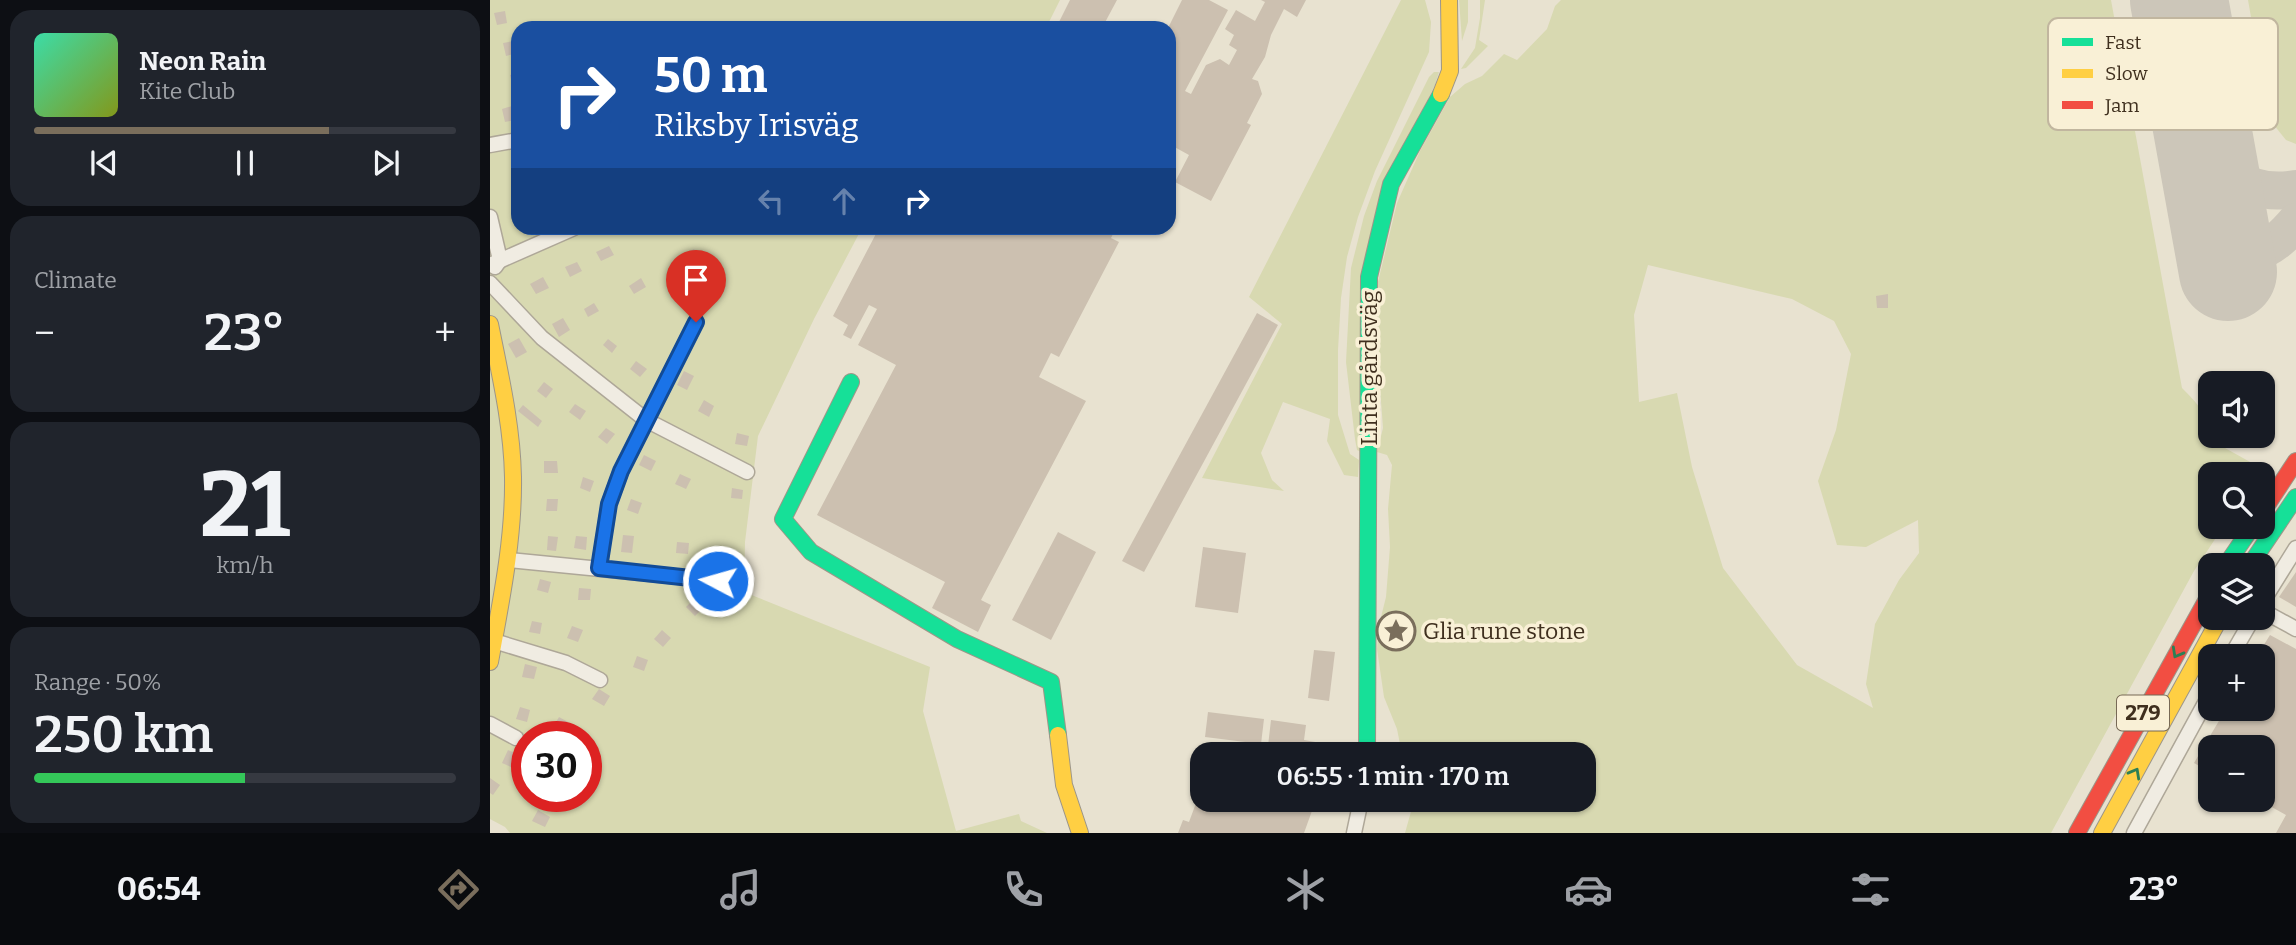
<!DOCTYPE html>
<html lang="en">
<head>
<meta charset="utf-8">
<style>
	body { margin:0; font-family:Bitter,serif; background:#20242c; color:#f1f3f6; height:100vh; display:flex; flex-direction:column; font-size:26px; white-space:nowrap }
	* { box-sizing:border-box; margin:0 }
	p { font-size:23px; color:#9ea1a6 }
	.icon { flex:none; width:38px; height:38px; fill:none; stroke:currentColor; stroke-width:2; stroke-linecap:round; stroke-linejoin:round }
	.map { position:relative; flex:1; overflow:hidden }
	.panel { display:flex; flex-direction:column; gap:10px; padding:10px; background:#0d0f14; width:490px }
	.panel>* { flex:none }
	.top-card { position:absolute; left:21px; top:21px; width:665px; height:214px; border-radius:21px; box-shadow:0 2px 5px #0004; background:#1a4fa0; color:#fff; overflow:hidden }
	.buttons { position:absolute; left:1708px; top:371px; display:grid; gap:14px }
	.buttons a { display:grid; place-items:center; width:77px; height:77px; border-radius:14px; background:#171b24; box-shadow:0 2px 5px #0004; font-size:35px }
	.speed { position:absolute; left:21px; top:721px; display:flex; gap:14px; font-size:35px; font-weight:700; text-align:center }
	.speed>* { display:grid; place-content:center; width:91px; height:91px; border-radius:50%; background:#171b24; box-shadow:0 2px 5px #0004; line-height:1 }
	.speed .limit { border:10px solid #d22; background:#fff; color:#111 }
	.pin { position:absolute; display:grid; place-items:center; width:60px; height:60px; color:#fff; margin:-72px -30px; border-radius:50% 50% 50% 0; rotate:-45deg; box-shadow:0 0 7px #0007 }
	.pin .icon { rotate:45deg }
	.me { position:absolute; width:77px; margin:-38px; rotate:276deg; stroke-linejoin:round; filter:drop-shadow(0 0 5px #0008) }
	.turn { display:flex; align-items:center; gap:24px; height:147px; padding:0 28px; font-size:32px }
	.turn .icon { width:91px; height:91px; stroke-width:2.5 }
	.turn b { display:block; font-size:49px; line-height:60px }
	.lanes { display:flex; align-items:center; height:66px; padding:0 28px; background:#0003; justify-content:center; gap:35px; direction:ltr }
	.lanes .off { opacity:.35 }
	.big { font-size:52px; font-weight:600; line-height:1.1 }
	.panel .tile { flex:1; display:flex; flex-direction:column; justify-content:center; gap:10px; min-width:0; padding:0 24px; border-radius:21px; background:#20242c }
	.panel .dial { align-items:center; gap:0 }
	.dial b { font-size:91px; line-height:1 }
	.song { display:flex; align-items:center; gap:21px }
	.cover { width:84px; height:84px; border-radius:10px; background:linear-gradient(135deg,hsl(160 70% 55%),hsl(70 70% 35%)) }
	.played { height:7px; border-radius:4px; background:linear-gradient(90deg,#7a6e5c 70%,#363941 70%) }
	.keys { display:flex; justify-content:space-around; direction:ltr }
	.heat { display:flex; justify-content:space-between; align-items:center; font-size:38px; direction:ltr }
	.charge { height:10px; border-radius:5px; background:linear-gradient(90deg,#34c759 50%,#363941 0) }
	.trip { position:absolute; left:700px; top:742px; width:406px; height:70px; border-radius:21px; background:#171b24; box-shadow:0 2px 5px #0004; font-weight:600; line-height:70px; text-align:center }
	.tab-bar { display:flex; height:112px; justify-content:space-around; align-items:center; background:#090b0e; color:#9ea1a6 }
	.tab-bar .icon { width:49px; height:49px }
	.tab-bar .on { color:#7a6e5c }
	.tab-bar b { font-size:32px; color:#f1f3f6 }
	main { display:flex; flex:1; min-height:0 }
	.map>svg:first-child { display:block }
	.green { fill:#d8d9b1; fill-rule:evenodd }
	.lines { fill:none; stroke-linecap:round; stroke-linejoin:round }
	.taxiway { stroke:#ccc6b9; stroke-width:38 }
	.runway { stroke:#ccc6b9; stroke-width:98 }
	.building { fill:#ccc0b0 }
	.street-casing { stroke:#aea798; stroke-width:17 }
	.fast-casing { stroke:#9d9688; stroke-width:18 }
	.slow-casing { stroke:#9d9688; stroke-width:18 }
	.jam-casing { stroke:#9d9688; stroke-width:18 }
	.street { stroke:#f0ece2; stroke-width:14 }
	.fast { stroke:#16e098; stroke-width:16 }
	.slow { stroke:#ffcf43; stroke-width:16 }
	.jam { stroke:#f24e42; stroke-width:16 }
	.oneway { stroke:#2d7f55 }
	.route-casing { stroke:#114b97; stroke-width:18 }
	.route { stroke:#1a73e8; stroke-width:12 }
	.labels { text-anchor:middle; stroke-width:7; stroke-linejoin:round; paint-order:stroke }
	.shield { fill:#f9f0d6; stroke:#776955; stroke-width:2 }
	.shield-label { font-size:21px; font-weight:bold; fill:#3f2f1e }
	.street-label { font-size:23px; fill:#3f2f1e; stroke:#f9f0d6 }
	.poi-label { font-size:23px; fill:#3f2f1e; stroke:#f9f0d6; text-anchor:start }
	.key { fill:#f9f0d6; stroke:#c1b69f; stroke-width:2 }
	.key-label { font-size:19px; fill:#3f2f1e }
</style>
</head>
<body>
<main>
<section class="panel">
<div class="tile">
<div class="song"><i class="cover"></i><div><b>Neon Rain</b><p>Kite Club</p></div></div>
<div class="played"></div>
<div class="keys"><svg class="icon" aria-label="previous" viewBox="0 0 24 24"><path d="M18 5L8 12l10 7zM5 5v14"/></svg><svg class="icon" aria-label="pause" viewBox="0 0 24 24"><path d="M8 5v14M16 5v14"/></svg><svg class="icon" aria-label="next" viewBox="0 0 24 24"><path d="M6 5l10 7-10 7zM19 5v14"/></svg></div>
</div>
<div class="tile"><p>Climate</p>
<div class="heat"><a>−</a><b class="big">23°</b><a>+</a></div>
</div>
<div class="tile dial"><b>21</b><p>km/h</p></div>
<div class="tile"><p>Range · 50%</p><b class="big">250 km</b><div class="charge"></div></div>
</section>
<div class="map">
<svg width="1806" height="833" viewBox="0 0 1806 833">
	<rect width="100%" height="100%" fill="#e8e2d0"/>
	<!-- green -->
	<g class="green">
		<path d="M0,0H570L556,28H28V228H372L324,319L268,436L255,542L254,592L440,667L433,711L466,831L529,814L531,821L557,833H20L15,827L0,819ZM37,737H96V796H37Z"/>
		<polygon points="911,0 935,0 941,22 939,52 885,171 868,217 857,257 851,298 848,350 848,415 860,454 869,460 868,477 854,475 837,441 840,419 793,402 771,453 782,480 794,491 712,478 792,324 759,297"/>
		<polygon points="969,0 978,0 978,22 972,41"/>
		<polygon points="990,0 995,0 989,40 998,46 976,68 971,69 985,48 990,18"/>
		<path d="M1071,0H1621L1692,388C1705,401 1720,416 1720,436H1723L1726,443L1771,468L1767,474H1720V527H1733L1704,571L1561,833H915L922,808L921,800H1094V754H912L907,729L894,697L887,649L889,625L896,597L900,547L898,509L902,465L897,455L887,452L893,428L889,375L888,282L907,203L930,151L960,97L975,84L992,76L1014,54L1027,60L1057,29L1065,6ZM1158,265L1302,299L1344,321L1361,354L1346,430L1328,481L1347,545L1376,547L1428,520L1429,553L1409,580L1385,624L1376,684L1383,708L1307,665L1233,568L1202,467L1187,393L1149,402L1144,315Z"/>
		<polygon points="1758,0 1806,0 1806,144 1796,140 1779,119"/>
		<polygon points="944,72 949,72 945,85 894,188 871,452 867,450 865,439 856,362 861,268 874,216 887,181 939,77"/>
	</g>
	<g class="lines">
		<!-- taxiway -->
		<g class="taxiway">
			<path d="M1711,122C1728,168 1751,198 1806,189"/>
			<path d="M1730,229C1747,275 1785,247 1806,222"/>
		</g>
		<!-- runway -->
		<polyline class="runway" points="1689,0 1738,272"/>
	</g>
	<!-- building -->
	<g class="building">
		<polygon points="580,0 627,0 612,28 566,28"/>
		<polygon points="692,0 719,0 738,10 695,91 701,94 716,65 730,59 739,65 747,50 739,45 744,35 735,29 746,10 765,21 775,2 771,0 816,0 807,17 794,9 781,35 775,57 762,79 768,81 772,94 757,123 761,125 721,201 685,182 699,155 679,144 678,28"/>
		<polygon points="15,11 17,23 7,25 4,13"/>
		<polygon points="24,41 27,53 16,56 13,43"/>
		<polygon points="28,73 28,86 23,87 20,75"/>
		<polygon points="22,106 25,120 15,122 12,109"/>
		<polygon points="28,163 28,177 25,177 22,164"/>
		<polygon points="389,228 626,228 621,238 629,242 569,357 561,353 549,377 596,401 491,600 501,605 488,632 442,608 455,582 327,515 406,365 368,345 387,309 379,305 361,339 353,335 358,325 343,316"/>
		<polygon points="119,246 124,255 111,261 106,252"/>
		<polygon points="204,249 211,262 201,267 194,255"/>
		<polygon points="87,262 92,271 80,277 75,267"/>
		<polygon points="53,277 59,288 46,294 40,284"/>
		<polygon points="151,278 156,287 144,294 139,286"/>
		<polygon points="1398,294 1398,308 1387,308 1386,296"/>
		<polygon points="104,303 109,311 98,317 94,309"/>
		<polygon points="767,313 788,325 654,572 632,561"/>
		<polygon points="73,318 80,330 69,337 62,324"/>
		<polygon points="29,338 37,352 26,358 18,344"/>
		<polygon points="118,339 127,346 122,353 113,345"/>
		<polygon points="146,361 157,369 150,377 140,369"/>
		<polygon points="194,371 204,376 197,390 187,385"/>
		<polygon points="54,382 63,389 56,398 47,391"/>
		<polygon points="214,400 224,406 219,417 208,411"/>
		<polygon points="85,404 96,411 90,420 79,412"/>
		<polygon points="33,405 52,421 48,427 28,411"/>
		<polygon points="116,428 125,434 117,444 108,437"/>
		<polygon points="247,433 259,436 257,446 245,444"/>
		<polygon points="154,455 166,461 161,471 149,465"/>
		<polygon points="54,461 67,461 68,473 54,473"/>
		<polygon points="190,474 201,479 196,489 185,484"/>
		<polygon points="93,477 104,481 100,492 90,488"/>
		<polygon points="242,488 253,490 252,499 241,498"/>
		<polygon points="57,499 68,499 67,511 56,511"/>
		<polygon points="141,499 152,503 148,514 137,510"/>
		<polygon points="568,532 606,552 561,640 522,620"/>
		<polygon points="133,535 144,536 142,553 131,552"/>
		<polygon points="58,536 68,537 66,551 57,550"/>
		<polygon points="86,536 97,537 96,550 84,548"/>
		<polygon points="187,542 199,543 198,554 186,553"/>
		<polygon points="713,547 756,553 748,613 705,607"/>
		<polygon points="237,555 248,556 246,568 236,567"/>
		<polygon points="1806,572 1806,607 1789,597"/>
		<polygon points="50,579 61,582 58,593 47,590"/>
		<polygon points="89,588 101,589 100,600 88,600"/>
		<polygon points="204,599 213,608 205,616 196,607"/>
		<polygon points="42,621 52,623 50,634 39,632"/>
		<polygon points="82,626 93,630 88,642 77,638"/>
		<polygon points="172,630 181,638 173,647 164,639"/>
		<polygon points="1780,635 1806,649 1806,833 1786,833 1796,815 1769,800 1773,800 1773,747 1720,747 1720,772 1704,763 1736,709 1773,709 1773,656 1767,656"/>
		<polygon points="824,650 845,652 839,701 818,698"/>
		<polygon points="147,656 158,660 154,671 143,667"/>
		<polygon points="35,664 47,667 44,679 32,677"/>
		<polygon points="109,689 120,696 114,706 102,699"/>
		<polygon points="30,707 40,710 37,722 26,719"/>
		<polygon points="718,712 774,719 771,744 715,737"/>
		<polygon points="69,717 78,722 70,735 62,729"/>
		<polygon points="781,720 816,725 814,740 831,743 830,754 812,754 813,751 778,746"/>
		<polygon points="18,750 27,754 21,767 12,763"/>
		<polygon points="0,778 10,785 3,795 0,793"/>
		<polygon points="712,787 712,800 800,800 823,808 814,833 688,833 693,820 699,822"/>
		<polygon points="48,810 60,817 55,827 42,821"/>
	</g>
	<g class="lines">
		<defs>
			<g id="street">
				<polyline points="0,145 28,140"/>
				<polyline points="0,217 10,260 5,267"/>
				<polyline points="0,265 84,228"/>
				<polyline points="0,283 52,338 156,420 257,472"/>
				<polyline points="19,560 252,583"/>
				<polyline points="109,568 119,504 131,471 206,322"/>
				<polyline points="1773,601 1806,548"/>
				<polyline points="1773,611 1806,629"/>
				<polyline points="4,641 76,663 110,680"/>
				<polyline points="1741,656 1763,618"/>
				<polyline points="0,724 26,738"/>
				<polyline points="864,833 871,800"/>
				<polyline points="1644,833 1720,694"/>
			</g>
			<g id="fast">
				<polyline points="361,382 293,519 321,552 467,639 561,682 568,735"/>
				<polyline points="1736,565 1762,527"/>
				<polyline points="1760,565 1806,497"/>
				<polyline points="877,754 879,277 901,184 951,94"/>
			</g>
			<g id="slow">
				<polyline points="951,94 960,71 959,0"/>
				<path d="M0,324C10,374 22,425 23,477C24,539 11,601 0,662"/>
				<polyline points="568,735 574,785 590,833"/>
				<polyline points="1612,833 1730,618"/>
			</g>
			<g id="jam">
				<polyline points="1773,511 1806,461"/>
				<polyline points="1587,833 1720,594"/>
			</g>
		</defs>
		<!-- street casing -->
		<use href="#street" class="street-casing"/>
		<!-- fast casing -->
		<use href="#fast" class="fast-casing"/>
		<!-- slow casing -->
		<use href="#slow" class="slow-casing"/>
		<!-- jam casing -->
		<use href="#jam" class="jam-casing"/>
		<!-- street -->
		<use href="#street" class="street"/>
		<!-- fast -->
		<use href="#fast" class="fast"/>
		<!-- slow -->
		<use href="#slow" class="slow"/>
		<!-- jam -->
		<use href="#jam" class="jam"/>
	</g>
	<!-- one-way arrows -->
	<defs><path id="oneway-chevron" d="M-2-3.5L2.5 0L-2 3.5" fill="none" stroke-width="1.6" stroke-linecap="round" stroke-linejoin="round" transform="scale(1.75)"/></defs>
	<g class="oneway">
		<use href="#oneway-chevron" transform="translate(1687 653) rotate(119)"/>
		<use href="#oneway-chevron" transform="translate(1645 773) rotate(-61)"/>
	</g>
	<g class="lines">
		<defs>
			<polyline id="route" points="206,322 131,471 119,504 109,568 228,581"/>
		</defs>
		<!-- route casing -->
		<use href="#route" class="route-casing"/>
		<!-- route -->
		<use href="#route" class="route"/>
	</g>
	<!-- icons -->
	<defs>
		<symbol id="sight-ring" viewBox="-11 -11 22 22"><circle r="9.5" fill="#f9f0d6" stroke="#7a6e5c" stroke-width="1.5"/><path d="M0-6L1.8-2.2L6-1.7L2.9 1.2L3.7 5.4L0 3.3L-3.7 5.4L-2.9 1.2L-6-1.7L-1.8-2.2Z" fill="#7a6e5c"/></symbol>
	</defs>
	<g fill-rule="evenodd">
		<use href="#sight-ring" x="884" y="609" width="44" height="44"/>
	</g>
	<g class="labels">
		<!-- shield labels -->
		<rect class="shield" x="1627" y="695.5" width="52" height="35" rx="5"/>
		<g class="shield-label">
			<text x="1653" y="720">279</text>
		</g>
		<!-- street labels -->
		<g class="street-label">
			<text transform="translate(879 368) rotate(-90)" y="8">Linta gårdsväg</text>
		</g>
		<!-- poi labels -->
		<g class="poi-label">
			<text x="933" y="639">Glia rune stone</text>
		</g>
	</g>
	<!-- legend -->
	<rect x="1558" y="18" width="230" height="112" rx="10" class="key"/>
	<rect x="1572" y="38" width="31" height="8" fill="#16e098"/>
	<rect x="1572" y="69" width="31" height="9" fill="#ffcf43"/>
	<rect x="1572" y="101" width="31" height="8" fill="#f24e42"/>
	<g class="key-label">
		<text x="1615" y="49">Fast</text>
		<text x="1615" y="80">Slow</text>
		<text x="1615" y="112">Jam</text>
	</g>
</svg>
<div class="buttons">
<a><svg class="icon" aria-label="sound" viewBox="0 0 24 24"><path d="M4 9h4l5-4v14l-5-4H4zM17 9q2 3 0 6"/></svg></a>
<a><svg class="icon" aria-label="search" viewBox="0 0 24 24"><circle cx="10" cy="10" r="6"/><path d="M15 15l6 6"/></svg></a>
<a><svg class="icon" aria-label="layers" viewBox="0 0 24 24"><path d="M12 4l9 5-9 5-9-5zM3 14l9 5 9-5"/></svg></a>
<a>+</a>
<a>−</a>
</div>
<div class="speed"><div class="limit">30</div></div>
<div class="pin" style="left:206px;top:322px;background:#d93025"><svg class="icon" aria-label="arrive" viewBox="0 0 24 24"><path d="M6 21V4h12l-3 4 3 4H6"/></svg></div>
<svg class="me" style="left:228px;top:581px" viewBox="-20 -20 40 40"><circle r="17" fill="#1a73e8" stroke="#fff" stroke-width="3"/><path d="M0-11L8 9 0 5-8 9z" fill="#fff"/></svg>
<div class="trip">06:55 · 1 min · 170 m</div>
<div class="top-card">
<div class="turn"><svg class="icon" aria-label="right" viewBox="0 0 24 24"><path d="M7 20v-9h11M14 6l5 5-5 5"/></svg><div><b>50 m</b>Riksby Irisväg</div></div>
<div class="lanes"><svg class="icon off" aria-label="left" viewBox="0 0 24 24"><path d="M17 20v-9H6M10 6l-5 5 5 5"/></svg><svg class="icon off" aria-label="ahead" viewBox="0 0 24 24"><path d="M12 20V5M6 11l6-6 6 6"/></svg><svg class="icon" aria-label="right" viewBox="0 0 24 24"><path d="M7 20v-9h11M14 6l5 5-5 5"/></svg></div>
</div>
</div>
</main>
<nav class="tab-bar">
<b>06:54</b>
<svg class="icon on" aria-label="directions" viewBox="0 0 24 24"><path d="M12 3l9 9-9 9-9-9zM9 14v-3h6M13 9l2 2-2 2"/></svg>
<svg class="icon" aria-label="music" viewBox="0 0 24 24"><path d="M9 18V5l10-2v13"/><circle cx="6" cy="18" r="3"/><circle cx="16" cy="16" r="3"/></svg>
<svg class="icon" aria-label="phone" viewBox="0 0 24 24"><path d="M5 4h4l2 5-3 2q2 4 5 5l2-3 5 2v4C11 20 4 13 5 4z"/></svg>
<svg class="icon" aria-label="climate" viewBox="0 0 24 24"><path d="M12 3v18M4 7l16 10M4 17L20 7"/></svg>
<svg class="icon" aria-label="car" viewBox="0 0 24 24"><path d="M5 17H2v-5l4-1 3-4h7l3 4 3 1v5h-3M9 17h6M6 11h13"/><circle cx="7" cy="17" r="2"/><circle cx="17" cy="17" r="2"/></svg>
<svg class="icon" aria-label="filters" viewBox="0 0 24 24"><path d="M4 7h16M4 17h16"/><circle cx="9" cy="7" r="2"/><circle cx="15" cy="17" r="2"/></svg>
<b>23°</b>
</nav>
</body>
</html>
